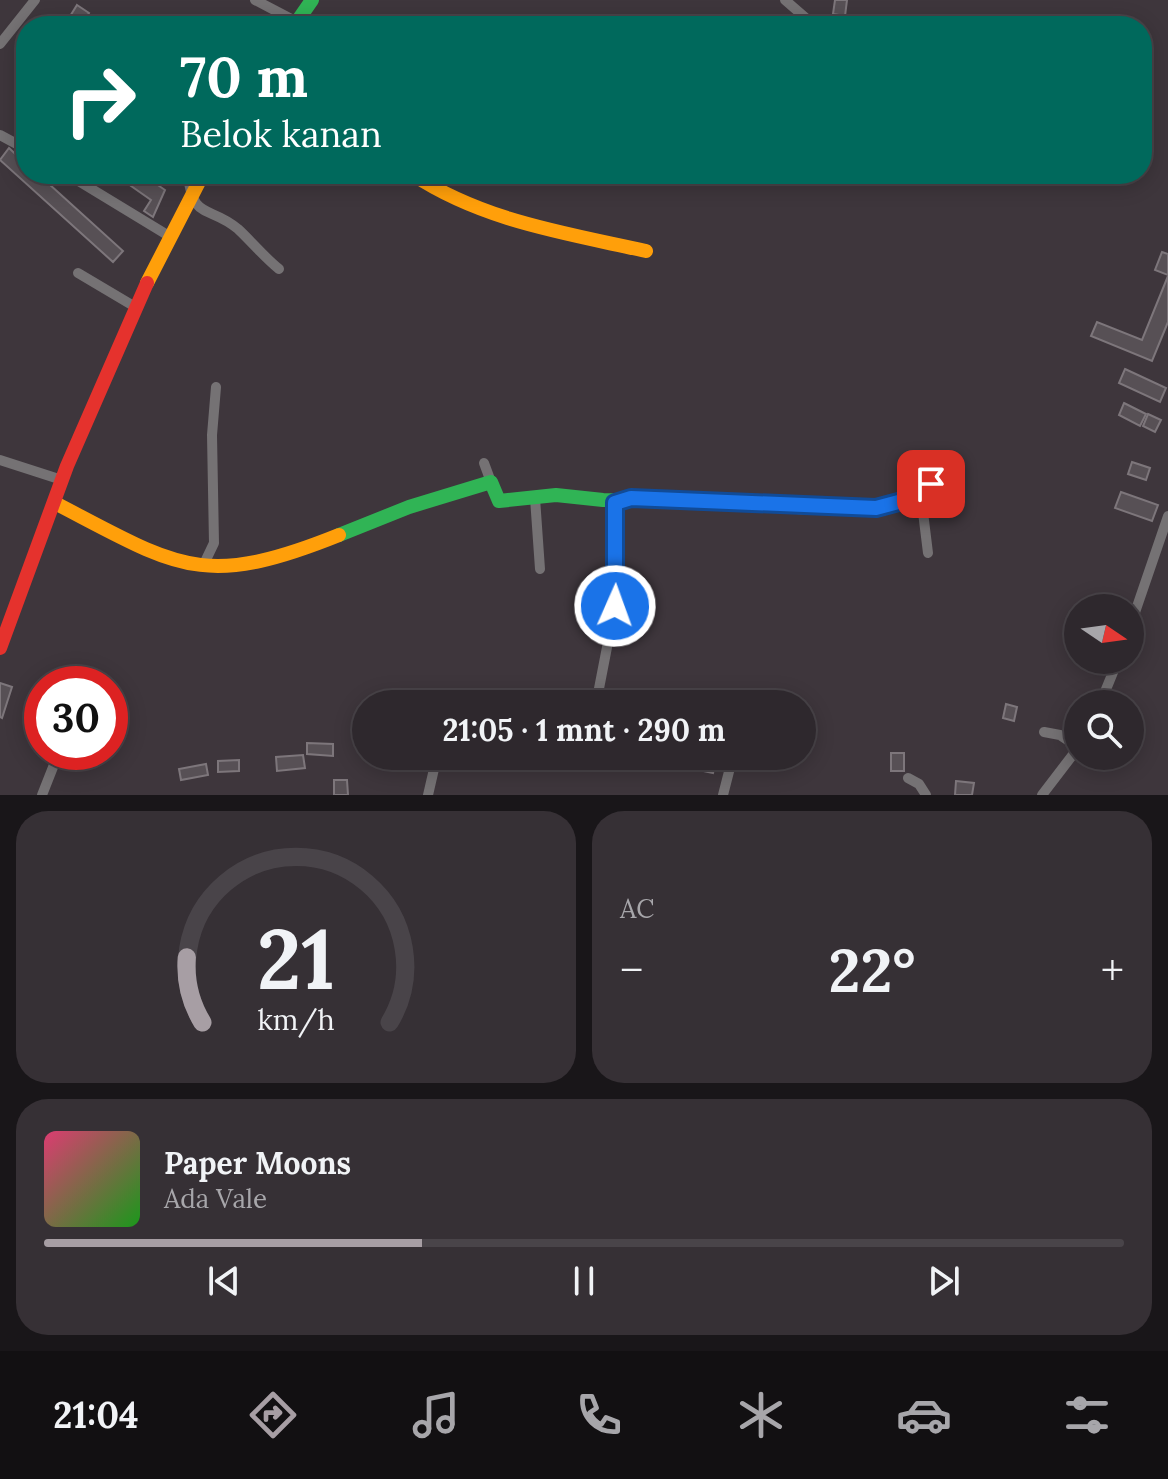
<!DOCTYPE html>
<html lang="id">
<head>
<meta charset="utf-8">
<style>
	body { margin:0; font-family:Lora,serif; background:#363035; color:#f1f3f6; height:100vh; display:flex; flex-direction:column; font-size:30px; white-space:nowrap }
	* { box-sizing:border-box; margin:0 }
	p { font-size:26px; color:#a7a6aa }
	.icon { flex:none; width:44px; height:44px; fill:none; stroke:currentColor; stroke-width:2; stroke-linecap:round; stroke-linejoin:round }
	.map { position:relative; height:795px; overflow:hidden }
	.side { display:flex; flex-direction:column; gap:16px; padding:16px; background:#191619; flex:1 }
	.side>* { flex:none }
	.hud { position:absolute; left:16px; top:16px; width:1136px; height:168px; border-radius:32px; box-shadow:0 4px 20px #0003,0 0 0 2px #494449; background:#00695c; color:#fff; overflow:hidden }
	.needle { width:52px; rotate:103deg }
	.buttons { position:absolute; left:1064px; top:594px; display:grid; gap:16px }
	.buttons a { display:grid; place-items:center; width:80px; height:80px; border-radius:50%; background:#2e282d; box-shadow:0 4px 20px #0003,0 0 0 2px #494449; font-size:40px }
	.speed { position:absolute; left:24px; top:666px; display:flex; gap:16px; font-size:40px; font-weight:700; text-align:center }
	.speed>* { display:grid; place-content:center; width:104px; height:104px; border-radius:50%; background:#2e282d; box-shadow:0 4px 20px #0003,0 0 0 2px #494449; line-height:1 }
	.speed .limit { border:12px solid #d22; background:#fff; color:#111 }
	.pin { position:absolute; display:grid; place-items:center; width:68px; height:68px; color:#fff; margin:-34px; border-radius:16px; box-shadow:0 4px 12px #0006 }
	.me { position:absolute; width:88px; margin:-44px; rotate:2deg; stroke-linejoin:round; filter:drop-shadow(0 0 6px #0008) }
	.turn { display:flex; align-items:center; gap:28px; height:168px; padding:0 32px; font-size:36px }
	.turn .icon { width:104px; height:104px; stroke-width:2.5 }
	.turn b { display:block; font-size:56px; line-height:68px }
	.big { font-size:60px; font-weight:700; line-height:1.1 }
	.side .card { flex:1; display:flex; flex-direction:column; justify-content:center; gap:12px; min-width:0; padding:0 28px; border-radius:32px; background:#363035 }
	.side .dial { align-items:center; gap:0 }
	.dial svg { height:208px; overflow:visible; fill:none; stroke:#494449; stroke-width:7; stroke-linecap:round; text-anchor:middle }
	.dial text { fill:#f1f3f6; stroke:none }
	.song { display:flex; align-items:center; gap:24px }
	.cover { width:96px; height:96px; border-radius:12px; background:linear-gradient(135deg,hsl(340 70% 55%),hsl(120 70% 35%)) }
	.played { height:8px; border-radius:4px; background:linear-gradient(90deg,#a79ea4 35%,#494449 35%) }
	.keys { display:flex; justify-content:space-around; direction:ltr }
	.heat { display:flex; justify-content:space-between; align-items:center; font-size:44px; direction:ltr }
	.side .tiles { flex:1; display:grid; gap:16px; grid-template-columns:1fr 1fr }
	.card:last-child { grid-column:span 2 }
	.trip { position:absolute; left:352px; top:690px; width:464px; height:80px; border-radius:40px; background:#2e282d; box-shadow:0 4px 20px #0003,0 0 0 2px #494449; font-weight:700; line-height:80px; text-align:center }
	.dock { display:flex; height:128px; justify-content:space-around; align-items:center; background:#121012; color:#a7a6aa }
	.dock .icon { width:56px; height:56px }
	.dock .on { color:#a79ea4 }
	.dock b { font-size:36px; color:#f1f3f6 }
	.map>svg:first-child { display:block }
	.building { fill:#575055; stroke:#7d767b; stroke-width:2 }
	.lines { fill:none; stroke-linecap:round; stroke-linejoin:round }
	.street { stroke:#757274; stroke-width:10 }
	.fast { stroke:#30b455; stroke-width:14 }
	.slow { stroke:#ff9f0a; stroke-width:14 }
	.jam { stroke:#e5322d; stroke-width:14 }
	.route-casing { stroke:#114b97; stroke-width:20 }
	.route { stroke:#1a73e8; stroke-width:14 }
</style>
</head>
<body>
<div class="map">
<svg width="1168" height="795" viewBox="0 0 1168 795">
	<rect width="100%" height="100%" fill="#3e363c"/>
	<!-- building -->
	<g class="building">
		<polygon points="835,0 847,0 845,16 833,14"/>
		<polygon points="77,5 89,13 81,26 64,26"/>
		<polygon points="9,148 26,164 26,174 38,174 123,251 113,262 0,160"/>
		<polygon points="114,174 142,174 165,190 153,217 144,211 151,200"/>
		<polygon points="1162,252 1168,254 1168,275 1155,270"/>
		<polygon points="1168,276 1168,322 1152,361 1091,336 1097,322 1142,340"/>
		<polygon points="1125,369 1166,388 1160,402 1119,383"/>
		<polygon points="1124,403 1146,414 1140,426 1119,415"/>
		<polygon points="1148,414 1161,420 1155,432 1143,426"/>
		<polygon points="1132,462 1150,468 1146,480 1128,474"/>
		<polygon points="1121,492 1158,505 1152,521 1115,508"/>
		<polygon points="0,683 12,687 2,718 0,717"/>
		<polygon points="1006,704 1017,707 1014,721 1003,718"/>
		<polygon points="307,743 333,744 333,756 307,754"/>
		<rect x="891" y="753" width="13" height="18"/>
		<polygon points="303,755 305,768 277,771 276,757"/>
		<polygon points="498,756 534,757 533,768 498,767"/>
		<polygon points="682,756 717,756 713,773 680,766"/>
		<polygon points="239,760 239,771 218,772 218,761"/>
		<polygon points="206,764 208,775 181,780 179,769"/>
		<polygon points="334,780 347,780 348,795 334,795"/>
		<polygon points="956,781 974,783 972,795 955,795"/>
	</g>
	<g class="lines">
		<!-- street -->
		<g class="street">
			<polyline points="255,0 297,22"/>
			<polyline points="785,0 815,26"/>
			<polyline points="360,26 365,21"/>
			<polyline points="0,44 35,0"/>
			<polyline points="0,135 26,149"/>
			<polyline points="67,174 169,236"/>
			<path d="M188,174C192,221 210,205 238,229C252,242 264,257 279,269"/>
			<polyline points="853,175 853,174"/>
			<polyline points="78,273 137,308"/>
			<polyline points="0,460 62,480"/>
			<polyline points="484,463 491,482"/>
			<polyline points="921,496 928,553"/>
			<polyline points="535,498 540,569"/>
			<polyline points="203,566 214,543 212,435 216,387"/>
			<polyline points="1130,627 1168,516"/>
			<polyline points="596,704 615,606 618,551 615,503"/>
			<polyline points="1100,704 1118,660"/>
			<polyline points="1044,732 1060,735 1078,747"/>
			<polyline points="908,778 919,784 926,795"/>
			<polyline points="42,795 59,752"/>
			<polyline points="428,795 437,756"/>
			<polyline points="723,795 733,756"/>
			<polyline points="1042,795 1078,748"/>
		</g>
		<!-- fast -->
		<g class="fast">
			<polyline points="294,26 312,0"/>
			<polyline points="339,535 409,507 491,482 499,501 556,495 603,500 707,501"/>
		</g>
		<!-- slow -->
		<g class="slow">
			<path d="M412,174C483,221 565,233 646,251"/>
			<polyline points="147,283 203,174"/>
			<path d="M707,501C757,503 899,523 931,484"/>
			<path d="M55,503C178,567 202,590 339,535"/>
		</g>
		<!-- jam -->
		<polyline class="jam" points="0,648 67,466 147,283"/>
	</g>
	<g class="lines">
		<defs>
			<polyline id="route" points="615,606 615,503 631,498 876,508 921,496 931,484"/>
		</defs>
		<!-- route casing -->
		<use href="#route" class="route-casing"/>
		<!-- route -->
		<use href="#route" class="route"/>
	</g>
</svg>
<div class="buttons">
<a><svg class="needle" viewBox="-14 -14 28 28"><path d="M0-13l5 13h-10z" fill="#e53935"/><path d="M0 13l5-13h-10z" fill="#a7a6aa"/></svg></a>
<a><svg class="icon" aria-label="search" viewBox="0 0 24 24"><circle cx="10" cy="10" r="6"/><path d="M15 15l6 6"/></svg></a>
</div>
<div class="speed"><div class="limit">30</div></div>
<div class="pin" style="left:931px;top:484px;background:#d93025"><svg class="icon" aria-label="arrive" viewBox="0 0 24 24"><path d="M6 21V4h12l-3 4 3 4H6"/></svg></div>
<svg class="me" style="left:615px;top:606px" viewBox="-20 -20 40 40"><circle r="17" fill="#1a73e8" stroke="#fff" stroke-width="3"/><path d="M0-11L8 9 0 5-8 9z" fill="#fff"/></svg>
<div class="trip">21:05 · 1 mnt · 290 m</div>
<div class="hud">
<div class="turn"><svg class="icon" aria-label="right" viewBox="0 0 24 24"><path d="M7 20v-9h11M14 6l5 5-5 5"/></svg><div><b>70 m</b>Belok kanan</div></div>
</div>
</div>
<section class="side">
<div class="tiles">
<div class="card dial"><svg viewBox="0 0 100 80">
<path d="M14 69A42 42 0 1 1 86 69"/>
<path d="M14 69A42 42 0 0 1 8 44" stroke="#a79ea4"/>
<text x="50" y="56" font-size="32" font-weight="700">21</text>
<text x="50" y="72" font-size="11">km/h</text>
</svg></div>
<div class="card"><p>AC</p>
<div class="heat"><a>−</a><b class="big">22°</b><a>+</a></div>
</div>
<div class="card">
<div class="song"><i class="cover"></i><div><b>Paper Moons</b><p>Ada Vale</p></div></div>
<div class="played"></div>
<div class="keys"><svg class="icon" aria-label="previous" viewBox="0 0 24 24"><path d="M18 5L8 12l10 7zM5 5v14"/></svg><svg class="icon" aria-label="pause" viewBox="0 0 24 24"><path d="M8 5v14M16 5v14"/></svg><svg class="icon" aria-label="next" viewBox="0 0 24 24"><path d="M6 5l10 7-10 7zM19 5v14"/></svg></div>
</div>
</div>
</section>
<nav class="dock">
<b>21:04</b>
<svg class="icon on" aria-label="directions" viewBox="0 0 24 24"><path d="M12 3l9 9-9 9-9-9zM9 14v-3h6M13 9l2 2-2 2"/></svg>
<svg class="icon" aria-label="music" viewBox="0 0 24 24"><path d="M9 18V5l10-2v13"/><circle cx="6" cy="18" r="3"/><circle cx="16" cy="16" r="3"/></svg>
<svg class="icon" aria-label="phone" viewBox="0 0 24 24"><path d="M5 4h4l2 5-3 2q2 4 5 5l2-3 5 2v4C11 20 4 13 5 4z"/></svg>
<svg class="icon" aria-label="climate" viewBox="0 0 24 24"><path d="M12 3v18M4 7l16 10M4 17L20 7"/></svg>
<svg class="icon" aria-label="car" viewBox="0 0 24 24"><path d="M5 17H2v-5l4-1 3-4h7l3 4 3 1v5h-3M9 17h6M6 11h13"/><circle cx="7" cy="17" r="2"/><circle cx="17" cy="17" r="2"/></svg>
<svg class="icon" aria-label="filters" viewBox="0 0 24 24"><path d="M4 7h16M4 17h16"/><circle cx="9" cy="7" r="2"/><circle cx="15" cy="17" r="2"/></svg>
</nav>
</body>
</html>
